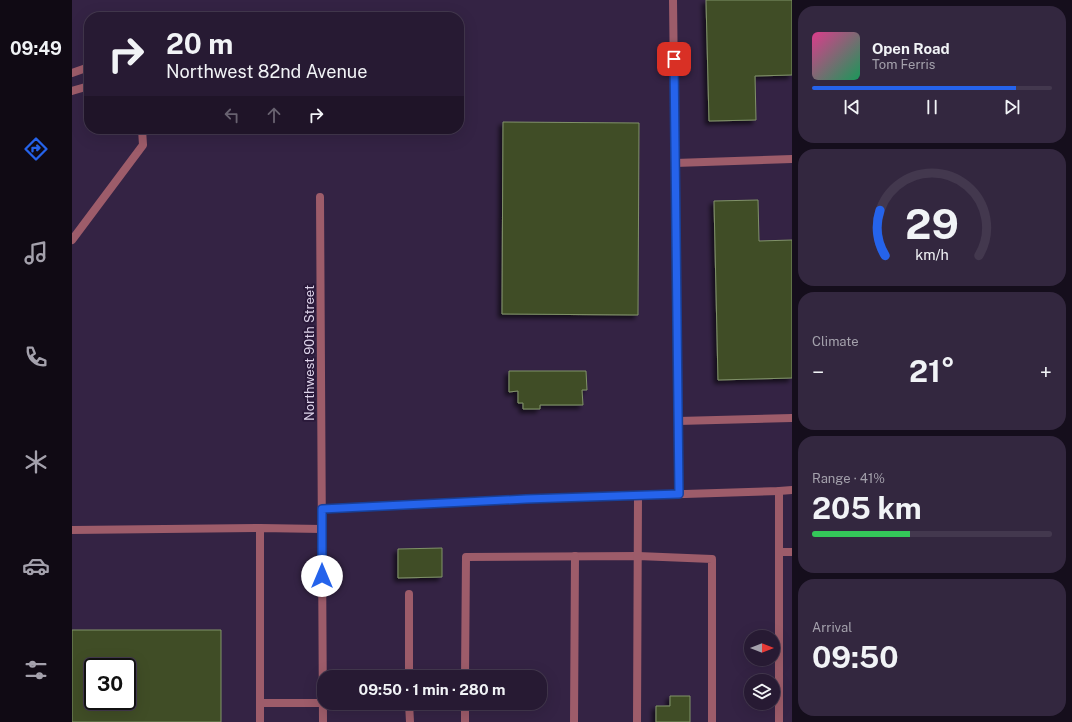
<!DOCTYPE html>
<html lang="en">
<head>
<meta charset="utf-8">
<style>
	body { margin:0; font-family:"Public Sans",sans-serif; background:#33273f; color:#f1f3f6; height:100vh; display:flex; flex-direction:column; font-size:15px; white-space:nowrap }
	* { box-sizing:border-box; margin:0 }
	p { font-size:13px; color:#a4a1ac }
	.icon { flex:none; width:22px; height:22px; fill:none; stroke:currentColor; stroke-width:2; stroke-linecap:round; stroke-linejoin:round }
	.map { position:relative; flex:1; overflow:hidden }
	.side { display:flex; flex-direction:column; gap:6px; padding:6px; background:#150e1c; width:280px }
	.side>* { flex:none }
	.banner { position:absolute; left:12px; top:12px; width:380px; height:122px; border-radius:16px; box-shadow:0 4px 16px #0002,0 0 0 1px #43384e; background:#271a33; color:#f1f3f6; overflow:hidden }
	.needle { width:26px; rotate:90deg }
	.buttons { position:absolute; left:672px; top:630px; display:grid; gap:8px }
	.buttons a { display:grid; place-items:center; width:36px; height:36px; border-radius:50%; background:#271a33; box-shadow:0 4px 16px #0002,0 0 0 1px #43384e; font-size:20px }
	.speed { position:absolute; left:12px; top:658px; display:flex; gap:8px; font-size:20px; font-weight:700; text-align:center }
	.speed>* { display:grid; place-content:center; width:52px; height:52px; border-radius:50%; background:#271a33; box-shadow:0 4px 16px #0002,0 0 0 1px #43384e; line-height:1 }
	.speed .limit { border:2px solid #111; border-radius:6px; background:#fff; color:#111 }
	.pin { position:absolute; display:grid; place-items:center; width:34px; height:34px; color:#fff; margin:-17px; border-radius:8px; box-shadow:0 2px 6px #0006 }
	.me { position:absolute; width:44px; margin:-22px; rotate:0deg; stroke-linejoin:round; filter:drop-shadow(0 0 3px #0008) }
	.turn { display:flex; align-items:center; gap:14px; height:84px; padding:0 16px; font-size:18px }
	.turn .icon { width:52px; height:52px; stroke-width:2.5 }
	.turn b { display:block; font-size:28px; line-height:34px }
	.lanes { display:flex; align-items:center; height:38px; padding:0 16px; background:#0003; justify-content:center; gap:20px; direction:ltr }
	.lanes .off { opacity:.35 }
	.big { font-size:30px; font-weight:700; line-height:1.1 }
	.side .tile { flex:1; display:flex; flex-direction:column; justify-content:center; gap:6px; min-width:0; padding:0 14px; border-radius:16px; background:#33273f }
	.side .dial { align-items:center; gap:0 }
	.dial svg { height:104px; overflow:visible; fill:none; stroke:#43384e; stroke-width:7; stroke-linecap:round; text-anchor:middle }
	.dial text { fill:#f1f3f6; stroke:none }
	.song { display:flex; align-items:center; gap:12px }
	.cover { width:48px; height:48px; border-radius:6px; background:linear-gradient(135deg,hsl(330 70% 55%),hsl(150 70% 35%)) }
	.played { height:4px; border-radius:2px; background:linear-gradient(90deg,#2563eb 85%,#43384e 85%) }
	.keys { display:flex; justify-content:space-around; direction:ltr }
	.heat { display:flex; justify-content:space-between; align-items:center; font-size:22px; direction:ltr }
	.charge { height:6px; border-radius:3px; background:linear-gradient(90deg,#34c759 41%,#43384e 0) }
	.trip { position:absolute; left:245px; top:670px; width:230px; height:40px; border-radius:16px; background:#271a33; box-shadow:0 4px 16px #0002,0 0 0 1px #43384e; font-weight:700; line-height:40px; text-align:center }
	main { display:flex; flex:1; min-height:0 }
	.menu { display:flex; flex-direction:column; width:72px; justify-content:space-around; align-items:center; background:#100a14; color:#a4a1ac }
	.menu .icon { width:28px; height:28px }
	.menu .selected { color:#2563eb }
	.menu b { font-size:18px; color:#f1f3f6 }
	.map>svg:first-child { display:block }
	.building { fill:#3f4e27; stroke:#809168; fill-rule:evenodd; filter:url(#shadow) }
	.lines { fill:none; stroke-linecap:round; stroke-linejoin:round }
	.lane { stroke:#9d5c6a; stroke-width:8 }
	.street { stroke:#9d5c6a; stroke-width:8 }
	.route-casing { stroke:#184099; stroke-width:10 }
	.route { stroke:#2563eb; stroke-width:7 }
	.labels { text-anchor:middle; stroke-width:4; stroke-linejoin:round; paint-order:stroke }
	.street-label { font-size:13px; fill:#ded4ea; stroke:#2a193a }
</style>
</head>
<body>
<main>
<nav class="menu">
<b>09:49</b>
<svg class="icon selected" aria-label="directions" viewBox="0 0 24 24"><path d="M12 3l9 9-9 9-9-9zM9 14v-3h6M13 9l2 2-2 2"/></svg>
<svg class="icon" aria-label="music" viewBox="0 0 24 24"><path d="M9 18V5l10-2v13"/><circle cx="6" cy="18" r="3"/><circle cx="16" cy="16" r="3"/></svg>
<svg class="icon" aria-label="phone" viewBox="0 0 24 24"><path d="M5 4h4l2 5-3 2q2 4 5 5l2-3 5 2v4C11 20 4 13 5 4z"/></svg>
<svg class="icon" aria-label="climate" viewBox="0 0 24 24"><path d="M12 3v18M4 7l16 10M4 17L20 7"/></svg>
<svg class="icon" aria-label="car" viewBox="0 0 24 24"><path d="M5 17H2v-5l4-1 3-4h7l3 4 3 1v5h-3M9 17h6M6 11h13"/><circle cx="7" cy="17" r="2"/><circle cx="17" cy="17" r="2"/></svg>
<svg class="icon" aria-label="filters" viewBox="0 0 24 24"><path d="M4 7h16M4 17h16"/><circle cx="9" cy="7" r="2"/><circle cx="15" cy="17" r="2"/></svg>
</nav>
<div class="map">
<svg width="720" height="722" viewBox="0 0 720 722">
	<defs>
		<filter id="shadow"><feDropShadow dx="-3.5" dy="3.5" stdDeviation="2" flood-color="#0009"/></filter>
	</defs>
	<rect width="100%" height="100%" fill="#342344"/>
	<!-- building -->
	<g class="building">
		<polygon points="634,0 720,0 720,75 683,76 684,120 637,121"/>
		<polygon points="431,122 567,123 566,315 430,314"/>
		<polygon points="686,200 687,241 720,240 720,378 646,380 642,201"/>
		<polygon points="437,371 514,371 515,390 510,390 511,405 468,405 468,409 451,409 451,403 446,403 446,391 437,392"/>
		<polygon points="370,548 370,577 326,578 326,549"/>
		<path d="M0,630H149V722H0ZM21,667H55V701H21Z"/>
		<polygon points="598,696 618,696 618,722 584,722 584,706 598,706"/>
	</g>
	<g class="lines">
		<!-- lane -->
		<g class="lane">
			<polyline points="601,0 607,494"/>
			<polyline points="0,91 17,86"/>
			<polyline points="603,163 720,159"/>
			<polyline points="0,240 71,145 70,129"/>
			<polyline points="606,421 720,418"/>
			<polyline points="0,530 188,528"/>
			<polyline points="707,552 720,552"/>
			<polyline points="337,594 337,677"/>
			<polyline points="393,677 394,557 566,556 640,559 640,722"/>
			<polyline points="188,703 251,703"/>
			<polyline points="337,703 338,722"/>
			<polyline points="188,722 188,528 250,529"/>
			<polyline points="393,722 393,703"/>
			<polyline points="502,722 503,556"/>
			<polyline points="565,722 566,496"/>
		</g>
		<!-- street -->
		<g class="street">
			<polyline points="0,73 17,67"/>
			<polyline points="248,197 251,722"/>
			<polyline points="707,491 707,722"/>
			<polyline points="250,509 454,499 707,491 720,490"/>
		</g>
	</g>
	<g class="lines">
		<defs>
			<polyline id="route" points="250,576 250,509 454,499 607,494 602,59"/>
		</defs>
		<!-- route casing -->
		<use href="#route" class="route-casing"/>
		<!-- route -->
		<use href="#route" class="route"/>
	</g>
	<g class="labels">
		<!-- street labels -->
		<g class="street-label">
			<text transform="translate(237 353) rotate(-90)" y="5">Northwest 90th Street</text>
		</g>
	</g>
</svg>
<div class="buttons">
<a><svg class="needle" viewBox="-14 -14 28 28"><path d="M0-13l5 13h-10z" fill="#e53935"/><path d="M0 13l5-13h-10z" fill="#a4a1ac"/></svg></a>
<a><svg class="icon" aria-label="layers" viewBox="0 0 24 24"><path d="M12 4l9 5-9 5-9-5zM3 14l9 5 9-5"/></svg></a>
</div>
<div class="speed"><div class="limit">30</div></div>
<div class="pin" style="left:602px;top:59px;background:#d93025"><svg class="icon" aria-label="arrive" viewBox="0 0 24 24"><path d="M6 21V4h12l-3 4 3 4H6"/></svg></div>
<svg class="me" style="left:250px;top:576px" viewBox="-20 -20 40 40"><circle r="19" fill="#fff"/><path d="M0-13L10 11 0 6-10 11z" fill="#2563eb"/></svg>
<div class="trip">09:50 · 1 min · 280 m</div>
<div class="banner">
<div class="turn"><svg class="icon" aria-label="right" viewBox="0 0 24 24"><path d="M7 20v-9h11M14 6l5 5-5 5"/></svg><div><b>20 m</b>Northwest 82nd Avenue</div></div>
<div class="lanes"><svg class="icon off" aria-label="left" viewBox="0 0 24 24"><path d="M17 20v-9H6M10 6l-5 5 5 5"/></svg><svg class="icon off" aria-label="ahead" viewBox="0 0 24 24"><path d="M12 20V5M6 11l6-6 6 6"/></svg><svg class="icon" aria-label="right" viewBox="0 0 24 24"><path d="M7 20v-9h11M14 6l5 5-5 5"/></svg></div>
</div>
</div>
<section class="side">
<div class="tile">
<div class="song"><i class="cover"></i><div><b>Open Road</b><p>Tom Ferris</p></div></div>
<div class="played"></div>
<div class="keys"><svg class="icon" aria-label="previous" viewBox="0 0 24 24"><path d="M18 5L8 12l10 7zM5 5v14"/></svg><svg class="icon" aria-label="pause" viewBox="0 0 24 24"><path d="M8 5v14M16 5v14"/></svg><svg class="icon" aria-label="next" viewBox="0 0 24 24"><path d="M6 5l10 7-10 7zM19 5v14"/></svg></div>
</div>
<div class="tile dial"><svg viewBox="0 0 100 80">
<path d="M14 69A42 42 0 1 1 86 69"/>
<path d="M14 69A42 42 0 0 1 10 34" stroke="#2563eb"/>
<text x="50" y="56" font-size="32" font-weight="700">29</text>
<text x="50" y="72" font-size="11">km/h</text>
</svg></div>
<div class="tile"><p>Climate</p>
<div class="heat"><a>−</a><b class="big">21°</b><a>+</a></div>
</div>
<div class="tile"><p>Range · 41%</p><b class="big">205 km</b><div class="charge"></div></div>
<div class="tile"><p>Arrival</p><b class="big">09:50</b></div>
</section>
</main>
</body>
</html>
